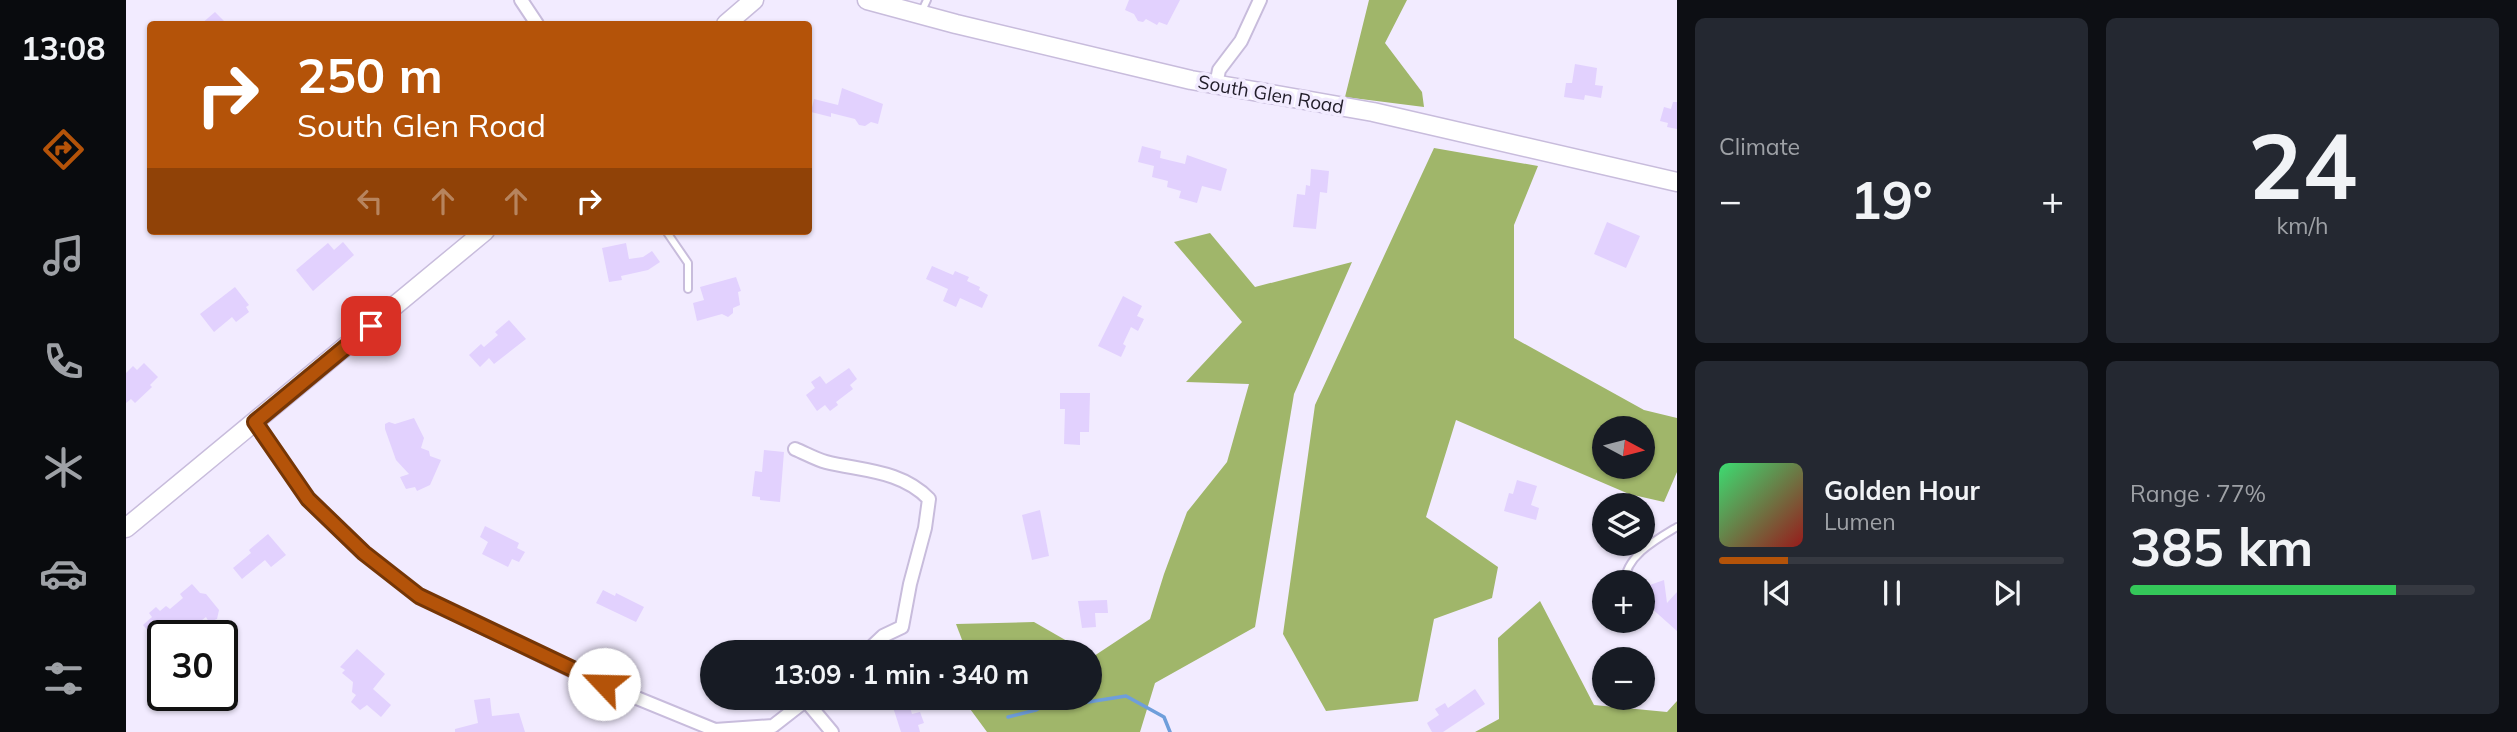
<!DOCTYPE html>
<html lang="en">
<head>
<meta charset="utf-8">
<style>
	body { margin:0; font-family:Mulish,sans-serif; background:#242831; color:#f1f3f6; height:100vh; display:flex; flex-direction:column; font-size:26px; white-space:nowrap }
	* { box-sizing:border-box; margin:0 }
	p { font-size:23px; color:#9ea1a6 }
	.icon { flex:none; width:38px; height:38px; fill:none; stroke:currentColor; stroke-width:2; stroke-linecap:round; stroke-linejoin:round }
	.map { position:relative; flex:1; overflow:hidden }
	.panel { display:flex; flex-direction:column; gap:18px; padding:18px; background:#0d0f14; width:840px }
	.panel>* { flex:none }
	.hud { position:absolute; left:21px; top:21px; width:665px; height:214px; border-radius:7px; box-shadow:0 2px 5px #0004; background:#b45309; color:#fff; overflow:hidden }
	.needle { width:46px; rotate:97deg }
	.buttons { position:absolute; left:1466px; top:416px; display:grid; gap:14px }
	.buttons a { display:grid; place-items:center; width:63px; height:63px; border-radius:50%; background:#171b24; box-shadow:0 2px 5px #0004; font-size:35px }
	.speed { position:absolute; left:21px; top:620px; display:flex; gap:14px; font-size:35px; font-weight:700; text-align:center }
	.speed>* { display:grid; place-content:center; width:91px; height:91px; border-radius:50%; background:#171b24; box-shadow:0 2px 5px #0004; line-height:1 }
	.speed .limit { border:4px solid #111; border-radius:10px; background:#fff; color:#111 }
	.pin { position:absolute; display:grid; place-items:center; width:60px; height:60px; color:#fff; margin:-30px; border-radius:14px; box-shadow:0 4px 10px #0006 }
	.me { position:absolute; width:77px; margin:-38px; rotate:294deg; stroke-linejoin:round; filter:drop-shadow(0 0 5px #0008) }
	.turn { display:flex; align-items:center; gap:24px; height:147px; padding:0 35px; font-size:32px }
	.turn .icon { width:91px; height:91px; stroke-width:2.5 }
	.turn b { display:block; font-size:49px; line-height:60px }
	.lanes { display:flex; align-items:center; height:66px; padding:0 35px; background:#0003; justify-content:center; gap:35px; direction:ltr }
	.lanes .off { opacity:.35 }
	.big { font-size:52px; font-weight:700; line-height:1.1 }
	.panel .widget { flex:1; display:flex; flex-direction:column; justify-content:center; gap:10px; min-width:0; padding:0 24px; border-radius:10px; background:#242831 }
	.panel .dial { align-items:center; gap:0 }
	.dial b { font-size:91px; line-height:1 }
	.song { display:flex; align-items:center; gap:21px }
	.cover { width:84px; height:84px; border-radius:10px; background:linear-gradient(135deg,hsl(140 70% 55%),hsl(0 70% 35%)) }
	.played { height:7px; border-radius:4px; background:linear-gradient(90deg,#b45309 20%,#363941 20%) }
	.keys { display:flex; justify-content:space-around; direction:ltr }
	.heat { display:flex; justify-content:space-between; align-items:center; font-size:38px; direction:ltr }
	.charge { height:10px; border-radius:5px; background:linear-gradient(90deg,#34c759 77%,#363941 0) }
	.panel .tiles { flex:1; display:grid; gap:18px; grid-template-columns:repeat(2,1fr) }
	.trip { position:absolute; left:574px; top:640px; width:402px; height:70px; border-radius:35px; background:#171b24; box-shadow:0 2px 5px #0004; font-weight:700; line-height:70px; text-align:center }
	main { display:flex; flex:1; min-height:0 }
	.dock { display:flex; flex-direction:column; width:126px; justify-content:space-around; align-items:center; background:#090b0e; color:#9ea1a6 }
	.dock .icon { width:49px; height:49px }
	.dock .current { color:#b45309 }
	.dock b { font-size:32px; color:#f1f3f6 }
	.map>svg:first-child { display:block }
	.forest { fill:#a0b66a; fill-rule:evenodd }
	.lines { fill:none; stroke-linecap:round; stroke-linejoin:round }
	.stream { stroke:#6f9edb; stroke-width:3.5 }
	.building { fill:#e2d1fe }
	.service-casing { stroke:#c8bcdc; stroke-width:10 }
	.minor-casing { stroke:#c8bcdc; stroke-width:16 }
	.secondary-casing { stroke:#c8bcdc; stroke-width:21 }
	.service { stroke:#fff; stroke-width:6 }
	.minor { stroke:#fff; stroke-width:12 }
	.secondary { stroke:#fff; stroke-width:18 }
	.route-casing { stroke:#753606; stroke-width:18 }
	.route { stroke:#b45309; stroke-width:12 }
	.labels { text-anchor:middle; stroke-width:7; stroke-linejoin:round; paint-order:stroke }
	.street-label { font-size:19px; fill:#221e2a; stroke:#f2ebff }
</style>
</head>
<body>
<main>
<nav class="dock">
<b>13:08</b>
<svg class="icon current" aria-label="directions" viewBox="0 0 24 24"><path d="M12 3l9 9-9 9-9-9zM9 14v-3h6M13 9l2 2-2 2"/></svg>
<svg class="icon" aria-label="music" viewBox="0 0 24 24"><path d="M9 18V5l10-2v13"/><circle cx="6" cy="18" r="3"/><circle cx="16" cy="16" r="3"/></svg>
<svg class="icon" aria-label="phone" viewBox="0 0 24 24"><path d="M5 4h4l2 5-3 2q2 4 5 5l2-3 5 2v4C11 20 4 13 5 4z"/></svg>
<svg class="icon" aria-label="climate" viewBox="0 0 24 24"><path d="M12 3v18M4 7l16 10M4 17L20 7"/></svg>
<svg class="icon" aria-label="car" viewBox="0 0 24 24"><path d="M5 17H2v-5l4-1 3-4h7l3 4 3 1v5h-3M9 17h6M6 11h13"/><circle cx="7" cy="17" r="2"/><circle cx="17" cy="17" r="2"/></svg>
<svg class="icon" aria-label="filters" viewBox="0 0 24 24"><path d="M4 7h16M4 17h16"/><circle cx="9" cy="7" r="2"/><circle cx="15" cy="17" r="2"/></svg>
</nav>
<div class="map">
<svg width="1551" height="732" viewBox="0 0 1551 732">
	<rect width="100%" height="100%" fill="#f2ebff"/>
	<!-- forest -->
	<g class="forest">
		<polygon points="1243,0 1281,0 1259,43 1296,92 1298,107 1219,97"/>
		<path d="M1308,148L1412,166L1388,225V338L1518,410L1551,418V472L1538,502L1503,494L1330,420L1300,517L1372,567L1366,598L1308,619L1292,701L1200,711L1157,634L1189,405ZM1479,429H1517V467H1479Z"/>
		<polygon points="1084,233 1129,287 1226,262 1168,394 1129,627 1029,683 1014,732 861,732 836,698 964,698 964,654 968,656 1024,619 1038,574 1061,512 1101,462 1123,384 1060,382 1116,322 1048,242"/>
		<polygon points="1414,601 1468,705 1541,712 1551,701 1551,732 1349,732 1373,719 1372,638"/>
		<polygon points="908,622 962,653 841,653 830,624"/>
	</g>
	<g class="lines">
		<!-- stream -->
		<g class="stream">
			<polyline points="955,698 962,702 1000,696 1038,717 1044,732"/>
			<polyline points="882,717 910,710 929,698"/>
		</g>
	</g>
	<!-- building -->
	<g class="building">
		<polygon points="1003,0 1054,0 1041,25 1033,22 1031,25 1020,19 1017,22 1012,21 1008,14 999,10"/>
		<polygon points="89,12 101,24 75,24"/>
		<polygon points="1449,64 1471,68 1469,85 1477,86 1475,98 1459,95 1458,100 1438,97 1440,83 1446,83"/>
		<polygon points="716,88 757,104 752,124 745,122 739,126 733,125 729,119 705,113 705,117 685,112 688,99 712,105"/>
		<polygon points="1547,102 1551,102 1551,129 1541,127 1542,123 1534,121 1538,107 1545,109"/>
		<polygon points="1016,146 1035,151 1034,158 1059,164 1061,155 1101,169 1095,191 1076,186 1071,203 1053,198 1055,191 1041,187 1042,181 1026,177 1028,166 1012,162"/>
		<polygon points="1185,169 1203,171 1201,193 1194,192 1190,229 1167,227 1171,194 1179,195 1180,185 1184,186"/>
		<polygon points="1481,222 1514,236 1500,268 1468,254"/>
		<polygon points="217,242 228,255 187,291 170,270 202,243 208,250"/>
		<polygon points="500,243 503,259 517,257 526,251 534,262 522,270 495,276 496,280 483,282 476,248"/>
		<polygon points="806,266 827,275 829,271 843,277 841,281 854,287 853,290 862,295 856,308 834,298 830,307 817,301 822,289 800,279"/>
		<polygon points="610,277 615,291 612,292 614,305 607,308 607,313 602,317 596,314 571,321 567,303 578,300 574,287"/>
		<polygon points="109,287 123,305 120,307 123,312 110,322 106,317 88,332 74,314"/>
		<polygon points="997,296 1016,306 1011,316 1018,319 1012,331 1005,327 997,344 1000,346 995,357 972,346"/>
		<polygon points="383,320 400,339 368,364 363,358 354,367 343,355 355,344 358,347 372,335 369,332"/>
		<polygon points="18,363 32,377 24,385 26,387 9,403 5,399 0,403 0,373 7,366 11,370"/>
		<polygon points="723,368 731,379 724,385 727,389 710,402 712,405 704,411 699,405 691,411 680,395 689,388 685,382 694,376 700,384"/>
		<polygon points="934,393 964,393 963,432 954,432 954,445 938,444 939,409 934,409"/>
		<polygon points="288,418 298,438 295,448 303,451 304,456 315,460 304,485 291,491 289,487 280,489 274,477 283,474 270,460 259,429 259,424 263,422 269,424"/>
		<polygon points="638,450 658,452 654,502 634,500 634,497 626,496 629,471 636,472"/>
		<polygon points="1391,480 1411,486 1405,505 1413,508 1410,520 1378,511 1383,493 1387,494"/>
		<polygon points="914,510 923,556 906,560 896,515"/>
		<polygon points="359,526 393,543 391,548 399,552 393,562 386,559 382,567 356,554 362,542 354,537"/>
		<polygon points="142,534 160,555 145,567 139,560 116,579 107,568 125,553 123,550"/>
		<polygon points="1538,580 1541,603 1551,592 1551,631 1523,606 1521,586"/>
		<polygon points="66,584 74,593 80,594 93,610 91,619 83,622 80,617 68,626 68,635 54,635 44,623 28,638 17,625 26,617 23,613 30,607 34,611 40,606 44,609 57,598 54,594"/>
		<polygon points="477,590 489,596 490,593 518,607 510,622 470,603"/>
		<polygon points="981,600 982,613 969,613 970,627 956,628 952,601"/>
		<polygon points="231,649 259,674 247,689 265,705 255,717 241,705 234,710 225,702 230,695 226,692 227,682 216,673 219,670 214,667"/>
		<polygon points="1349,689 1359,704 1317,732 1306,732 1301,723 1313,715 1309,709 1319,703 1322,708"/>
		<polygon points="364,698 366,716 393,713 399,732 329,732 329,729 352,723 348,700"/>
		<polygon points="764,698 781,698 786,714 794,712 798,723 792,725 794,732 775,732"/>
	</g>
	<g class="lines">
		<defs>
			<g id="service">
				<polyline points="795,13 801,0"/>
				<polyline points="540,231 562,263 562,289"/>
				<path d="M1499,583C1498,557 1531,539 1551,527"/>
			</g>
			<g id="minor">
				<polyline points="395,0 411,24"/>
				<polyline points="1090,85 1093,70 1115,41 1134,0"/>
				<polyline points="129,422 182,499 238,553 293,596 457,676 589,730 647,726 683,698"/>
				<path d="M669,449C679,453 689,459 700,462C736,471 775,470 803,499L799,528L784,584L776,627L757,636L739,653"/>
				<polyline points="680,701 706,732"/>
			</g>
			<g id="secondary">
				<polyline points="741,0 830,24 1065,80 1247,112 1551,182"/>
				<polyline points="600,24 628,0"/>
				<polyline points="0,528 359,231"/>
			</g>
		</defs>
		<!-- service casing -->
		<use href="#service" class="service-casing"/>
		<!-- minor casing -->
		<use href="#minor" class="minor-casing"/>
		<!-- secondary casing -->
		<use href="#secondary" class="secondary-casing"/>
		<!-- service -->
		<use href="#service" class="service"/>
		<!-- minor -->
		<use href="#minor" class="minor"/>
		<!-- secondary -->
		<use href="#secondary" class="secondary"/>
	</g>
	<g class="lines">
		<defs>
			<polyline id="route" points="245,326 129,422 182,499 238,553 293,596 478,684"/>
		</defs>
		<!-- route casing -->
		<use href="#route" class="route-casing"/>
		<!-- route -->
		<use href="#route" class="route"/>
	</g>
	<g class="labels">
		<!-- street labels -->
		<g class="street-label">
			<text transform="translate(1145 94) rotate(10)" y="7">South Glen Road</text>
		</g>
	</g>
</svg>
<div class="buttons">
<a><svg class="needle" viewBox="-14 -14 28 28"><path d="M0-13l5 13h-10z" fill="#e53935"/><path d="M0 13l5-13h-10z" fill="#9ea1a6"/></svg></a>
<a><svg class="icon" aria-label="layers" viewBox="0 0 24 24"><path d="M12 4l9 5-9 5-9-5zM3 14l9 5 9-5"/></svg></a>
<a>+</a>
<a>−</a>
</div>
<div class="speed"><div class="limit">30</div></div>
<div class="pin" style="left:245px;top:326px;background:#d93025"><svg class="icon" aria-label="arrive" viewBox="0 0 24 24"><path d="M6 21V4h12l-3 4 3 4H6"/></svg></div>
<svg class="me" style="left:478px;top:684px" viewBox="-20 -20 40 40"><circle r="19" fill="#fff"/><path d="M0-13L10 11 0 6-10 11z" fill="#b45309"/></svg>
<div class="trip">13:09 · 1 min · 340 m</div>
<div class="hud">
<div class="turn"><svg class="icon" aria-label="right" viewBox="0 0 24 24"><path d="M7 20v-9h11M14 6l5 5-5 5"/></svg><div><b>250 m</b>South Glen Road</div></div>
<div class="lanes"><svg class="icon off" aria-label="left" viewBox="0 0 24 24"><path d="M17 20v-9H6M10 6l-5 5 5 5"/></svg><svg class="icon off" aria-label="ahead" viewBox="0 0 24 24"><path d="M12 20V5M6 11l6-6 6 6"/></svg><svg class="icon off" aria-label="ahead" viewBox="0 0 24 24"><path d="M12 20V5M6 11l6-6 6 6"/></svg><svg class="icon" aria-label="right" viewBox="0 0 24 24"><path d="M7 20v-9h11M14 6l5 5-5 5"/></svg></div>
</div>
</div>
<section class="panel">
<div class="tiles">
<div class="widget"><p>Climate</p>
<div class="heat"><a>−</a><b class="big">19°</b><a>+</a></div>
</div>
<div class="widget dial"><b>24</b><p>km/h</p></div>
<div class="widget">
<div class="song"><i class="cover"></i><div><b>Golden Hour</b><p>Lumen</p></div></div>
<div class="played"></div>
<div class="keys"><svg class="icon" aria-label="previous" viewBox="0 0 24 24"><path d="M18 5L8 12l10 7zM5 5v14"/></svg><svg class="icon" aria-label="pause" viewBox="0 0 24 24"><path d="M8 5v14M16 5v14"/></svg><svg class="icon" aria-label="next" viewBox="0 0 24 24"><path d="M6 5l10 7-10 7zM19 5v14"/></svg></div>
</div>
<div class="widget"><p>Range · 77%</p><b class="big">385 km</b><div class="charge"></div></div>
</div>
</section>
</main>
</body>
</html>
